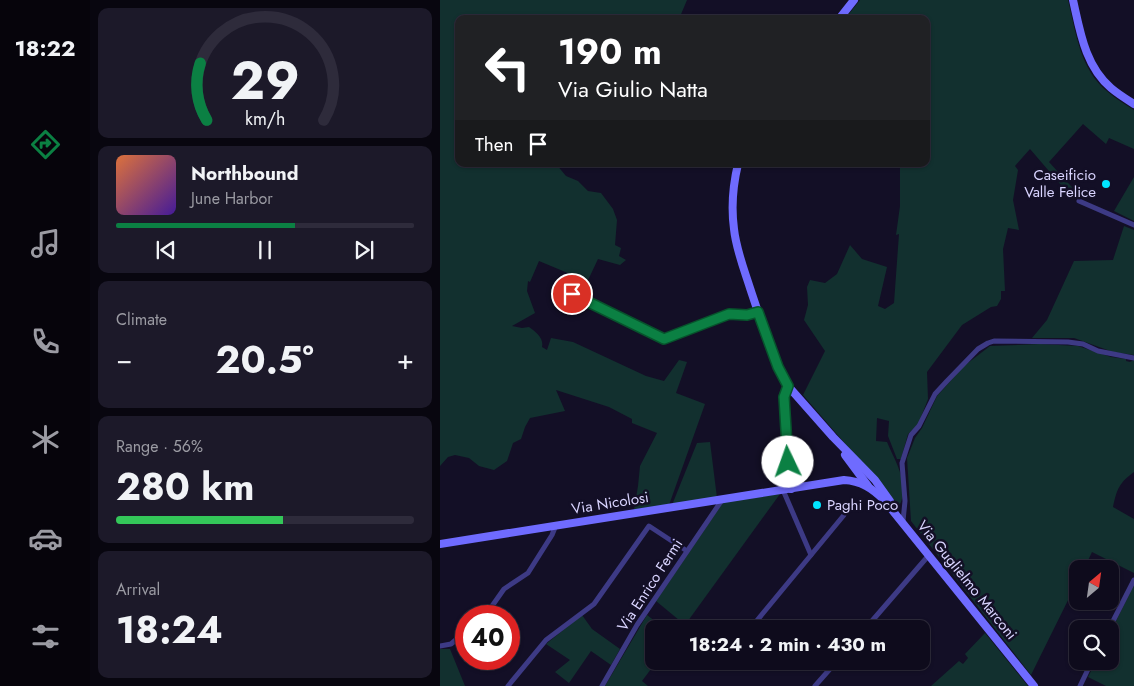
<!DOCTYPE html>
<html lang="en">
<head>
<meta charset="utf-8">
<style>
	body { margin:0; font-family:Jost,sans-serif; background:#1c1929; color:#f1f3f6; height:100vh; display:flex; flex-direction:column; font-size:19px; white-space:nowrap }
	* { box-sizing:border-box; margin:0 }
	p { font-size:16px; color:#9b9ba3 }
	.icon { flex:none; width:28px; height:28px; fill:none; stroke:currentColor; stroke-width:2; stroke-linecap:round; stroke-linejoin:round }
	.map { position:relative; flex:1; overflow:hidden }
	.drawer { display:flex; flex-direction:column; gap:8px; padding:8px; background:#08060f; width:350px }
	.drawer>* { flex:none }
	.top-card { position:absolute; left:15px; top:15px; width:475px; height:152px; border-radius:10px; box-shadow:0 1px 4px #0004,0 0 0 1px #2e2b3b; background:#202124; color:#fff; overflow:hidden }
	.needle { width:32px; rotate:29deg }
	.fabs { position:absolute; left:629px; top:560px; display:grid; gap:10px }
	.fabs a { display:grid; place-items:center; width:50px; height:50px; border-radius:10px; background:#0e0b1c; box-shadow:0 1px 4px #0004,0 0 0 1px #2e2b3b; font-size:25px }
	.speed { position:absolute; left:15px; top:605px; display:flex; gap:10px; font-size:25px; font-weight:700; text-align:center }
	.speed>* { display:grid; place-content:center; width:65px; height:65px; border-radius:50%; background:#0e0b1c; box-shadow:0 1px 4px #0004,0 0 0 1px #2e2b3b; line-height:1 }
	.speed .limit { border:8px solid #d22; background:#fff; color:#111 }
	.pin { position:absolute; display:grid; place-items:center; width:42px; height:42px; color:#fff; margin:-21px; border:2px solid #fff; border-radius:50%; box-shadow:0 1px 5px #0007 }
	.me { position:absolute; width:55px; margin:-28px; rotate:357deg; stroke-linejoin:round; filter:drop-shadow(0 0 4px #0008) }
	.turn { display:flex; align-items:center; gap:18px; height:105px; padding:0 20px; font-size:22px }
	.turn .icon { width:65px; height:65px; stroke-width:2.5 }
	.turn b { display:block; font-size:35px; line-height:42px }
	.then { display:flex; align-items:center; height:48px; padding:0 20px; background:#0003; gap:10px; font-size:19px }
	.big { font-size:38px; font-weight:700; line-height:1.1 }
	.drawer .widget { flex:1; display:flex; flex-direction:column; justify-content:center; gap:8px; min-width:0; padding:0 18px; border-radius:10px; background:#1c1929 }
	.drawer .dial { align-items:center; gap:0 }
	.dial svg { height:130px; overflow:visible; fill:none; stroke:#2e2b3b; stroke-width:7; stroke-linecap:round; text-anchor:middle }
	.dial text { fill:#f1f3f6; stroke:none }
	.song { display:flex; align-items:center; gap:15px }
	.cover { width:60px; height:60px; border-radius:8px; background:linear-gradient(135deg,hsl(20 70% 55%),hsl(260 70% 35%)) }
	.played { height:5px; border-radius:2px; background:linear-gradient(90deg,#0b8043 60%,#2e2b3b 60%) }
	.keys { display:flex; justify-content:space-around; direction:ltr }
	.heat { display:flex; justify-content:space-between; align-items:center; font-size:28px; direction:ltr }
	.charge { height:8px; border-radius:4px; background:linear-gradient(90deg,#34c759 56%,#2e2b3b 0) }
	.trip { position:absolute; left:205px; top:620px; width:285px; height:50px; border-radius:10px; background:#0e0b1c; box-shadow:0 1px 4px #0004,0 0 0 1px #2e2b3b; font-weight:700; line-height:50px; text-align:center }
	main { display:flex; flex:1; min-height:0 }
	.tab-bar { display:flex; flex-direction:column; width:90px; justify-content:space-around; align-items:center; background:#06040b; color:#9b9ba3 }
	.tab-bar .icon { width:35px; height:35px }
	.tab-bar .selected { color:#0b8043 }
	.tab-bar b { font-size:22px; color:#f1f3f6 }
	.map>svg:first-child { display:block }
	.green { fill:#12302f }
	.lines { fill:none; stroke-linecap:round; stroke-linejoin:round }
	.street { stroke:#3d3a85; stroke-width:5 }
	.secondary { stroke:#6f6bff; stroke-width:8 }
	.route-casing { stroke:#07532c; stroke-width:12 }
	.route { stroke:#0b8043; stroke-width:9 }
	.poi-dot { fill:#00e5ff; stroke:#130f26; stroke-width:2 }
	.labels { text-anchor:middle; stroke-width:5; stroke-linejoin:round; paint-order:stroke }
	.poi-label { font-size:15px; fill:#d9d4ff; stroke:#130f26; text-anchor:end }
	.street-label { font-size:15px; fill:#d9d4ff; stroke:#130f26 }
</style>
</head>
<body>
<main>
<nav class="tab-bar">
<b>18:22</b>
<svg class="icon selected" aria-label="directions" viewBox="0 0 24 24"><path d="M12 3l9 9-9 9-9-9zM9 14v-3h6M13 9l2 2-2 2"/></svg>
<svg class="icon" aria-label="music" viewBox="0 0 24 24"><path d="M9 18V5l10-2v13"/><circle cx="6" cy="18" r="3"/><circle cx="16" cy="16" r="3"/></svg>
<svg class="icon" aria-label="phone" viewBox="0 0 24 24"><path d="M5 4h4l2 5-3 2q2 4 5 5l2-3 5 2v4C11 20 4 13 5 4z"/></svg>
<svg class="icon" aria-label="climate" viewBox="0 0 24 24"><path d="M12 3v18M4 7l16 10M4 17L20 7"/></svg>
<svg class="icon" aria-label="car" viewBox="0 0 24 24"><path d="M5 17H2v-5l4-1 3-4h7l3 4 3 1v5h-3M9 17h6M6 11h13"/><circle cx="7" cy="17" r="2"/><circle cx="17" cy="17" r="2"/></svg>
<svg class="icon" aria-label="filters" viewBox="0 0 24 24"><path d="M4 7h16M4 17h16"/><circle cx="9" cy="7" r="2"/><circle cx="15" cy="17" r="2"/></svg>
</nav>
<section class="drawer">
<div class="widget dial"><svg viewBox="0 0 100 80">
<path d="M14 69A42 42 0 1 1 86 69"/>
<path d="M14 69A42 42 0 0 1 10 34" stroke="#0b8043"/>
<text x="50" y="56" font-size="32" font-weight="700">29</text>
<text x="50" y="72" font-size="11">km/h</text>
</svg></div>
<div class="widget">
<div class="song"><i class="cover"></i><div><b>Northbound</b><p>June Harbor</p></div></div>
<div class="played"></div>
<div class="keys"><svg class="icon" aria-label="previous" viewBox="0 0 24 24"><path d="M18 5L8 12l10 7zM5 5v14"/></svg><svg class="icon" aria-label="pause" viewBox="0 0 24 24"><path d="M8 5v14M16 5v14"/></svg><svg class="icon" aria-label="next" viewBox="0 0 24 24"><path d="M6 5l10 7-10 7zM19 5v14"/></svg></div>
</div>
<div class="widget"><p>Climate</p>
<div class="heat"><a>−</a><b class="big">20.5°</b><a>+</a></div>
</div>
<div class="widget"><p>Range · 56%</p><b class="big">280 km</b><div class="charge"></div></div>
<div class="widget"><p>Arrival</p><b class="big">18:24</b></div>
</section>
<div class="map">
<svg width="694" height="686" viewBox="0 0 694 686">
	<rect width="100%" height="100%" fill="#130f26"/>
	<!-- green -->
	<g class="green">
		<path d="M0,0H247L239,19H19V164H116L126,176L138,181L148,191L161,193L173,209L177,220L175,245L181,248L179,256L186,260L180,265L158,259L141,295L131,285L135,276L99,261L90,282L88,281L87,291L95,313L72,326L82,328L89,327C96,332 104,338 102,347L107,350L111,338L133,342L206,376L224,381L239,360L247,362L236,393L265,404L229,505L194,510L198,486L200,466L217,433L192,423V419L169,407L116,390L125,411L90,418L85,427L81,439L73,443L67,461L54,470L39,466L29,458L15,455L8,457L0,466Z"/>
		<path d="M420,0H628C636,33 640,70 668,92C676,99 685,104 694,110V149L669,138L666,144L643,124L609,162L640,196L633,199L590,149L575,166L578,170L573,200L579,230L568,228L563,249L565,291H561V299L557,306L551,307L522,325L487,372L488,399L478,425L468,434L461,459H457L448,436L449,421L437,418L436,441L447,442C455,461 471,486 459,506L363,395L385,351L364,320L368,305L367,287L370,280L385,283L397,274L410,245L422,259L447,267L438,306L445,309L454,303L459,234L456,235L460,206V164H486V19H405Z"/>
		<polygon points="694,177 694,221 674,211"/>
		<polygon points="684,226 694,230 694,355 673,352 634,338 592,338 607,320 634,261 673,260"/>
		<path d="M600,344L638,346L671,357L686,359V361L690,362L694,360V472C679,483 677,489 673,507L694,519V573L652,552L644,569H638L637,582L591,675L471,521L467,458L475,438L482,428L497,396L524,366L550,346Z"/>
		<polygon points="270,442 277,498 232,505 257,443"/>
		<polygon points="340,494 245,625 216,601 282,504 285,502"/>
		<polygon points="694,585 694,686 666,686 648,677 656,661 670,661 670,633"/>
		<polygon points="142,615 152,629 180,649 171,665 151,651 129,683 115,672 130,660 106,644"/>
		<polygon points="207,615 225,629 214,629 214,661 217,661 202,681 208,686 165,686"/>
		<polygon points="545,633 588,686 491,686 519,661 523,664 528,658 525,654"/>
		<polygon points="0,649 10,649 25,686 0,686"/>
	</g>
	<g class="lines">
		<!-- street -->
		<g class="street">
			<polyline points="639,201 694,225"/>
			<polyline points="132,294 224,339 289,314 307,315 318,312"/>
			<polyline points="463,521 465,501 462,463 471,435 479,426 495,394 507,381 538,349 548,343 554,341 628,342 643,344 658,351 694,358"/>
			<polyline points="371,555 404,515"/>
			<polyline points="45,616 64,589 88,573 112,535 116,525"/>
			<polyline points="310,629 371,555 343,490"/>
			<polyline points="425,629 489,555"/>
			<polyline points="669,629 694,580"/>
			<polyline points="0,646 11,644 26,631"/>
			<polyline points="68,686 106,640 154,604 209,526 247,551"/>
			<polyline points="162,686 197,625 282,500"/>
			<polyline points="375,686 397,661"/>
			<polyline points="640,686 652,661"/>
		</g>
		<!-- secondary -->
		<g class="secondary">
			<path d="M633,0C640,31 645,66 671,88C678,94 686,99 694,104"/>
			<polyline points="399,19 414,0"/>
			<path d="M298,164C293,185 291,207 294,229C296,249 304,269 310,288C321,321 332,355 348,386L344,397L351,489"/>
			<polyline points="348,386 393,437 435,480 450,501"/>
			<polyline points="405,455 428,486"/>
			<path d="M0,544L404,480C421,481 432,488 444,500L594,686"/>
		</g>
	</g>
	<g class="lines">
		<defs>
			<polyline id="route" points="132,294 224,339 289,314 307,315 318,312 338,367 348,386 344,397 348,462"/>
		</defs>
		<!-- route casing -->
		<use href="#route" class="route-casing"/>
		<!-- route -->
		<use href="#route" class="route"/>
	</g>
	<!-- markers -->
	<g class="poi-dot">
		<circle cx="666" cy="184" r="5"/>
		<circle cx="377" cy="505" r="5"/>
	</g>
	<g class="labels">
		<!-- poi labels -->
		<g class="poi-label">
			<text x="656" y="180">Caseificio<tspan x="656" dy="17">Valle Felice</tspan></text>
			<text x="387" y="510" text-anchor="start">Paghi Poco</text>
		</g>
		<!-- street labels -->
		<g class="street-label">
			<text transform="translate(170 503) rotate(-9)" y="5">Via Nicolosi</text>
			<text transform="translate(527 580) rotate(51)" y="5">Via Guglielmo Marconi</text>
			<text transform="translate(210 585) rotate(-57)" y="5">Via Enrico Fermi</text>
		</g>
	</g>
</svg>
<div class="fabs">
<a><svg class="needle" viewBox="-14 -14 28 28"><path d="M0-13l5 13h-10z" fill="#e53935"/><path d="M0 13l5-13h-10z" fill="#9b9ba3"/></svg></a>
<a><svg class="icon" aria-label="search" viewBox="0 0 24 24"><circle cx="10" cy="10" r="6"/><path d="M15 15l6 6"/></svg></a>
</div>
<div class="speed"><div class="limit">40</div></div>
<div class="pin" style="left:132px;top:294px;background:#d93025"><svg class="icon" aria-label="arrive" viewBox="0 0 24 24"><path d="M6 21V4h12l-3 4 3 4H6"/></svg></div>
<svg class="me" style="left:348px;top:462px" viewBox="-20 -20 40 40"><circle r="19" fill="#fff"/><path d="M0-13L10 11 0 6-10 11z" fill="#0b8043"/></svg>
<div class="trip">18:24 · 2 min · 430 m</div>
<div class="top-card">
<div class="turn"><svg class="icon" aria-label="left" viewBox="0 0 24 24"><path d="M17 20v-9H6M10 6l-5 5 5 5"/></svg><div><b>190 m</b>Via Giulio Natta</div></div>
<div class="then">Then<svg class="icon" aria-label="arrive" viewBox="0 0 24 24"><path d="M6 21V4h12l-3 4 3 4H6"/></svg></div>
</div>
</div>
</main>
</body>
</html>
